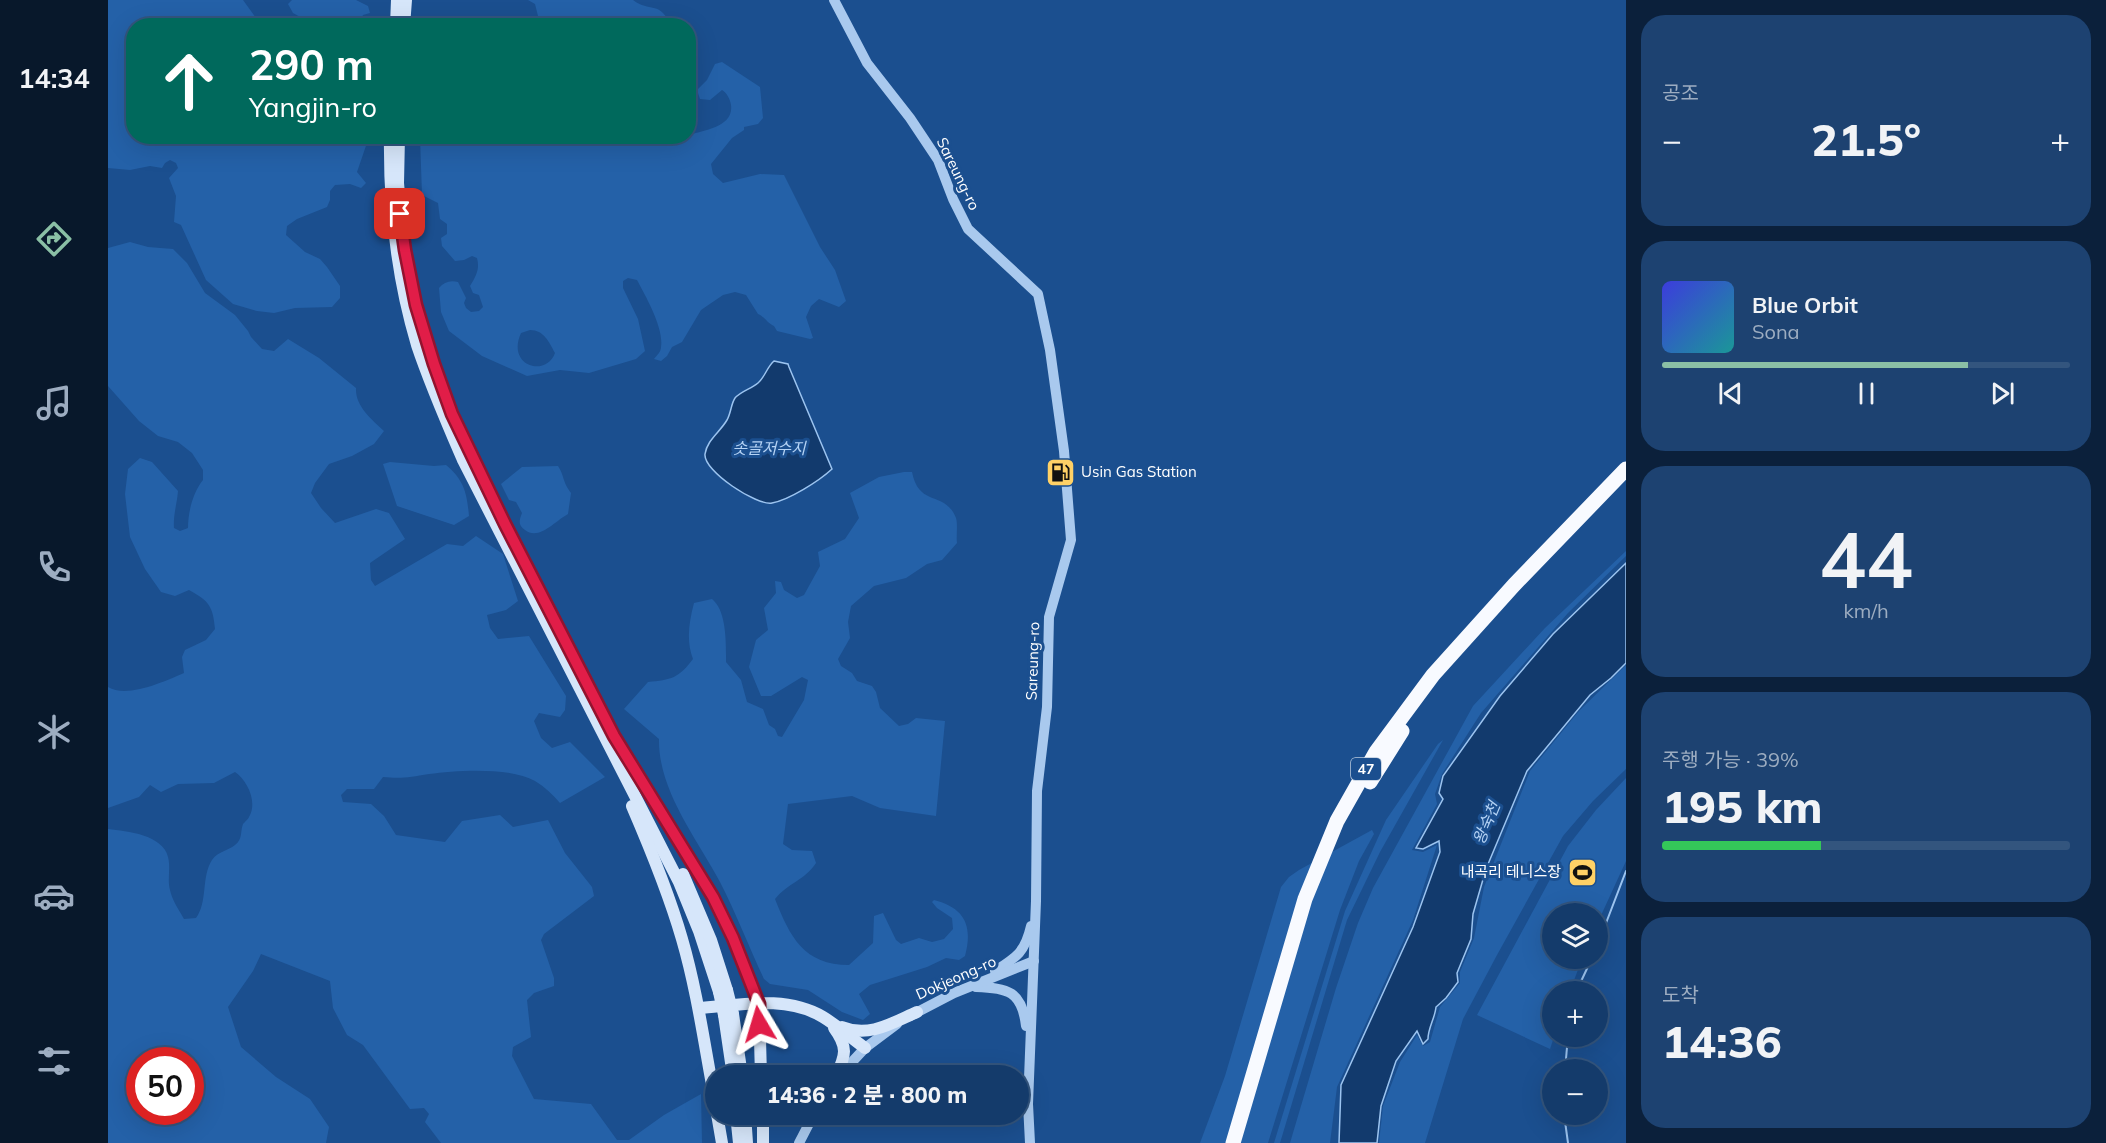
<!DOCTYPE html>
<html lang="ko">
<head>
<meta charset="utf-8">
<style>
	body { margin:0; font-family:Mulish,"Noto Sans KR",sans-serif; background:#1d4271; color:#f1f3f6; height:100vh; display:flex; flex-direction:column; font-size:22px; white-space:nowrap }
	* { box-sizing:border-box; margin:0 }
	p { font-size:20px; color:#9dadc1 }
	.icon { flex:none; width:33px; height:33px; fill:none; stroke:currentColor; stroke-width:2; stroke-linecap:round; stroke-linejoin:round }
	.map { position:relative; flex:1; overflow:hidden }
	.details { display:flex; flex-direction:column; gap:15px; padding:15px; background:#0b203b; width:480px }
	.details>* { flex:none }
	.banner { position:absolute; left:18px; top:18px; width:570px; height:126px; border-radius:24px; box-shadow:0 6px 24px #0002,0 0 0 2px #33557e; background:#00695c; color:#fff; overflow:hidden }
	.controls { position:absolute; left:1434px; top:903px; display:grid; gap:12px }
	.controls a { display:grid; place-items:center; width:66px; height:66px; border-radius:50%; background:#143b6b; box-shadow:0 6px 24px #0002,0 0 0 2px #33557e; font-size:30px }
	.speed { position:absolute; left:18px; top:1047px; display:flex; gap:12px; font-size:30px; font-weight:700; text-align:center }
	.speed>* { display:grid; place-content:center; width:78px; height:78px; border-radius:50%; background:#143b6b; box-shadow:0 6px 24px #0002,0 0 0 2px #33557e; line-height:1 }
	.speed .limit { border:9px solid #d22; background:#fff; color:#111 }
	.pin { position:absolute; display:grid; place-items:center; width:51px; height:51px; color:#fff; margin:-26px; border-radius:12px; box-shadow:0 3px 9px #0006 }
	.me { position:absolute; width:66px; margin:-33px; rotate:353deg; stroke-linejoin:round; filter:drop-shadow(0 0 4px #0008) }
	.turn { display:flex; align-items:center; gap:21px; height:126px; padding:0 24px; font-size:27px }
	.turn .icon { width:78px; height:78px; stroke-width:2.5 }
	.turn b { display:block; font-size:42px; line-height:51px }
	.big { font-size:45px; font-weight:800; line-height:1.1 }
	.details .widget { flex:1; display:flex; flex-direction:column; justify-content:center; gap:9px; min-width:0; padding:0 21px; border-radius:24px; background:#1d4271 }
	.details .dial { align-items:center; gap:0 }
	.dial b { font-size:78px; line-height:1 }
	.song { display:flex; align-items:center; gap:18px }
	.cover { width:72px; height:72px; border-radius:9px; background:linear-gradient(135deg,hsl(240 70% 55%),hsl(180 70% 35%)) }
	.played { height:6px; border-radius:3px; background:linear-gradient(90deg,#8abfa5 75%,#33557e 75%) }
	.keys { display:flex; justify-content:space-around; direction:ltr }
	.heat { display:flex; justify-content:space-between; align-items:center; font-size:33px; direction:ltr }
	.charge { height:9px; border-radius:4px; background:linear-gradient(90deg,#34c759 39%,#33557e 0) }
	.trip { position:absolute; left:597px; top:1065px; width:324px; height:60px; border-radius:30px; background:#143b6b; box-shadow:0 6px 24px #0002,0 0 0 2px #33557e; font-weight:800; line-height:60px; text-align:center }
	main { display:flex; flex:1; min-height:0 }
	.tabs { display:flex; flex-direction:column; width:108px; justify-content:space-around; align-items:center; background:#08182b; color:#9dadc1 }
	.tabs .icon { width:42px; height:42px }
	.tabs .current { color:#8abfa5 }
	.tabs b { font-size:27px; color:#f1f3f6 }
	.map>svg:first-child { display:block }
	.green { fill:#2461a8; fill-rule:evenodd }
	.water { fill:#123a6d; stroke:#9cc4f0; stroke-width:1.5 }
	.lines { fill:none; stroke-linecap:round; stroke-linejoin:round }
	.stream { stroke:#9cc4f0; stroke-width:2 }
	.tertiary { stroke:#a9c9ee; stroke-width:10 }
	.secondary { stroke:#d6e6fa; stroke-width:12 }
	.trunk { stroke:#f8faff; stroke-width:15 }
	.secondary-bridge { stroke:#d6e6fa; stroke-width:12 }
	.route-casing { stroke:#92132f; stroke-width:15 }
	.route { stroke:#e11d48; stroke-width:10 }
	.labels { text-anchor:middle; stroke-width:6; stroke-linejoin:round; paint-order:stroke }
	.shield { fill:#1b4f8f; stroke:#bbcadd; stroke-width:1.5 }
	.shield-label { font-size:14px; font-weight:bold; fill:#fff }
	.street-label { font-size:15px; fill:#fff; stroke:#1b4f8f }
	.poi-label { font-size:15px; fill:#fff; stroke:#1b4f8f; text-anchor:start }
	.water-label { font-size:16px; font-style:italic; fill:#b5d3f5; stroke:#1b4f8f }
</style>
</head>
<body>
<main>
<nav class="tabs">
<b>14:34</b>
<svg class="icon current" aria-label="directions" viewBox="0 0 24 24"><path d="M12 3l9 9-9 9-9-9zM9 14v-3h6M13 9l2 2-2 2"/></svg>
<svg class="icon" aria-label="music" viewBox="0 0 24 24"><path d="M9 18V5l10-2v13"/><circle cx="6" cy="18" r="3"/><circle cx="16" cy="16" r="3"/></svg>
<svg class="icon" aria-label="phone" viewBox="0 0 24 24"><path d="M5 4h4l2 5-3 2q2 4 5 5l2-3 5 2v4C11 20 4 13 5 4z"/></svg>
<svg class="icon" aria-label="climate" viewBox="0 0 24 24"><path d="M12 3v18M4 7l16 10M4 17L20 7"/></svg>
<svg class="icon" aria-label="car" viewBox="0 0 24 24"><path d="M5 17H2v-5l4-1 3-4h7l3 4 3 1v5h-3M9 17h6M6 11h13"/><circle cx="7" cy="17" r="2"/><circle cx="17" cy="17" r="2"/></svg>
<svg class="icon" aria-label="filters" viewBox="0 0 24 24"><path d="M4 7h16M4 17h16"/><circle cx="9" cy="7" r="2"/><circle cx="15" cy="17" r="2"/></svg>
</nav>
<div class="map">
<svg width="1518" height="1143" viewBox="0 0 1518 1143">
	<rect width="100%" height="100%" fill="#1b4f8f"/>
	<!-- green -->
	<g class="green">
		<polygon points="0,0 135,0 153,25 26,26 26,136 261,137 249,172 258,183 253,188 242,184 227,185 222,191 222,200 219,207 189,219 179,226 178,235 197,252 212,259 219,267 232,286 232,298 224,307 187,308 166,313 149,311 125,304 98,280 73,225 66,222 68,196 61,178 70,168 68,163 62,160 57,163 54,168 42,166 22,170 0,168"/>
		<polygon points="184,0 248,0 260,6 262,13 255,15 251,23 252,25 229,25 228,21 221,17 214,21 203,17 196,19 185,13 180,4"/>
		<path d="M420,0H525C542,13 551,0 562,24L431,25L432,24L427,4Z"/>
		<path d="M614,62L652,87L655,118L650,124L636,127V130L624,138L603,164L605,174L615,183L652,174L676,175L712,247L727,270L738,301L731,307L711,299L703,306L698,317L705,338L702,339L669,331L666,326C659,323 657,317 650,314L638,295L627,292L615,295L593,310L574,342L564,347L559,356L553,361L546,359C549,355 553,352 553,347C556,328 538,297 529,280L520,278L515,281V288L530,319L537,351L528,359L481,373L452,370L419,376L374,356L341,331L333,312L331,288C336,282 342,280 350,282L358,298L356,303L358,308L363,312L371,311L375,307L371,295L365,293L362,286C368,276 372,269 369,258L364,256L356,260L347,261L334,246L333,238L339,234V224L332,219L330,203L314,195L312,137L580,136L581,135C596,130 626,127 623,105C622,99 619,93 614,90L602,100L592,99L589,90L599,80L607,64ZM422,330C436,330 441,342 447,353C438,378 398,366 413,333Z"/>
		<path d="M22,242L40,247L65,249L79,263L97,293L127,315L140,331L143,337L154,349L166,351L180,339L211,358L248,388C247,406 263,419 276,431L266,444L244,456L221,464L207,483L203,493L213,508L227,523L268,509L281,513L297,539L262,563L263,580L267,586L339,544L355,546L368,536L395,554L410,601L398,610L379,615L382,628L390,639L421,636L458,696L457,710L452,717L431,713L426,721L433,738L444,748L462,742L497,777L452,803C445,795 437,787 427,781C402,767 350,770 321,774C302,777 294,779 275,777L266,789H239L233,795L235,802L263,804L276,816L288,835L337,842L354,821L392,815L405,827L440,820L457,853L484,887L486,896L436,934L433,940L446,978V986L426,993L419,1000L423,1037L405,1047L404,1056L426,1099L483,1104L509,1140H521L556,1115L593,1094L594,1143H333L317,1122L321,1114L316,1108L302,1109L255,1045L239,1035L225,1008L222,981L153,954L145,971L120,1007L133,1047L168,1077L202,1099L221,1127L218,1143H0V829C19,831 55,835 60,857C63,868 59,879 62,890C64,900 71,910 76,919L88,918C100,902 93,877 104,860C110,851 120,851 127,845C135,839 132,832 135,824C136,823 141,818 141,817C150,802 139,780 127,772L106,783L70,784L53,792L42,785L31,797L0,808V687C19,699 57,681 76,673L74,657L77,650L98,640L107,629C105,606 101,601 81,590L67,596L53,592L37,569L22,537L17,494L20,469L32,458L44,462L70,491C69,504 65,515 66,528L72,531L80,528C80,512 85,492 95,480V470L84,453L70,442L50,436L31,421L0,386V248ZM32,1060H82V1112H32Z"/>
		<path d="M282,462L326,466L338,465C356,480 359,493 361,516L346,525L289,506L275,464Z"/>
		<path d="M450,466C457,477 454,481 463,493L460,514C447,521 431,541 417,530C410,525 411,521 414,513L408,502L401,500L393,484L414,467Z"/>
		<path d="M796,472H804C811,508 837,490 848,518C850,525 848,536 849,543L834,560L819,564L798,578L766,586L743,606L740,622L742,638L730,659L733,666L744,673L749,681L764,686L768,692L772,708L791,726L800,724L808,718L837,721L828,816L772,808L744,796L680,804L675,844L684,850L704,851L708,863C697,880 680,883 667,899C682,937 696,965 741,965L765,943L766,916L775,913L788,940L793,944L811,938L824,942L836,939L845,929L844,918L829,908L824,902L826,900C857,908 865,926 857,956L851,960L838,958L819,967L762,985L751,994L762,1014L755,1020L734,1012L700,990L662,984L656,979C641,947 628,913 612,882C589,839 550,790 551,739L516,709L540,682C563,680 571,678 585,659C578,641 581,622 586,603L604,599C619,611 618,644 618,662L633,680L639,702L655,709L661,725L667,729L670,736L674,737L696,700L700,680L694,677L663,696H653L641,667L648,640L660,630L656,608L668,593L667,581L673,582L676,590L689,598L696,595L712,566L710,552L737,539L751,518L742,493L771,477Z"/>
		<polygon points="1518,551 1518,556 1460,613 1373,713 1334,774 1327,794 1329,804 1304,850 1315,852 1329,845 1305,920 1229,1087 1222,1143 1182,1143 1228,988 1250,923 1265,888 1365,706 1437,628"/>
		<polygon points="1518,665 1518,769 1485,801 1455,836 1389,955 1355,1019 1317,1143 1271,1143 1275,1106 1292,1062 1309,1035 1315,1046 1322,1042 1332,1007 1352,983 1352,972 1366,938 1376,887 1422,771 1471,711"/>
		<polygon points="1335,740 1272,852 1239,920 1172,1143 1166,1143 1237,911 1278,820 1330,744"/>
		<polygon points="1518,778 1518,861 1490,922 1490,914 1444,914 1444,958 1474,959 1462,991 1444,992 1446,1037 1442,1049 1369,1015 1460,846 1488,810"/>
		<polygon points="1264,830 1266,834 1251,861 1232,910 1160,1143 1092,1143 1117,1076 1173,887 1181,877 1191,870"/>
	</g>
	<!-- water -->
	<g class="water">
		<path d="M666,361L680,364L681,367L724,469C711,481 681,500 664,503C649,506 595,471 597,454C599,440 612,432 619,420C623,413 623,404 627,398C633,391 643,389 650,383C657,377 659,367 666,361Z"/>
		<path d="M1518,563V663L1503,678L1482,695L1419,771L1378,869L1365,914L1363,939L1349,973L1350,982L1338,998L1328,1007C1327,1018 1320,1028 1320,1039L1315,1044L1309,1031L1288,1061L1273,1106L1269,1143H1231L1233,1085L1305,927L1332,852L1331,841L1315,849L1308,848L1335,799L1331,793L1335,776L1392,696L1445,634Z"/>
	</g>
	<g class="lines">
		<!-- stream -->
		<g class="stream">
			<polyline points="1490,944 1518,871"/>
			<polyline points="1468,992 1484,958"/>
			<polyline points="1457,1070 1460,1036"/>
			<polyline points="1456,1114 1460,1143"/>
		</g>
		<!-- tertiary -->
		<g class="tertiary">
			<polyline points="726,0 759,63 802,118 830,160 845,199 860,229 930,294 942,350 956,451 963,540 941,617 939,707 929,791 928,901 920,1104 922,1143"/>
			<path d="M887,971C909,957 917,952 923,926"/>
			<path d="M868,987C900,988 914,991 918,1026"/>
			<polyline points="802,1016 846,993 926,961"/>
			<polyline points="731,1076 757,1048 789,1024"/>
			<polyline points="691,1143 706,1114"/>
		</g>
		<!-- secondary -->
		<g class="secondary">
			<polyline points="288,26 289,0"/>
			<polyline points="296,26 298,0"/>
			<path d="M282,136C281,207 289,278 309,345C322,384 339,423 355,460L571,882L591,931L611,992"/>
			<polyline points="291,136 290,183 293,216"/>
			<path d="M295,240C308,342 352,436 399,527"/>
			<polyline points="412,553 527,778"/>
			<polyline points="526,770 605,897 625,938 651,1003 653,1076"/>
			<path d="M524,806C543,850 561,894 574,939C590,994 597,1050 608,1106"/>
			<polyline points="575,874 603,940 619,990"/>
			<path d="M591,1008C632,1005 678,995 715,1017C730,1026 743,1038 757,1048"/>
			<polyline points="625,1014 634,1076"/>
			<polyline points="616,1015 625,1076"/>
			<path d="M734,1027C761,1038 784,1023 809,1012"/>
			<path d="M726,1028C740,1047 738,1055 728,1076"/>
			<polyline points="609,1114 614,1143"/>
			<polyline points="628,1114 631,1143"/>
			<polyline points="637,1114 639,1143"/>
			<polyline points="655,1114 655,1143"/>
		</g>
		<!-- trunk -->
		<g class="trunk">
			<polyline points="1262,782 1294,731"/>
			<polyline points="1125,1143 1197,899 1229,821 1268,752 1325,675 1406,585 1518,469"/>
		</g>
		<!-- secondary-bridge -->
		<g class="secondary-bridge">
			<polyline points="619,990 625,1014"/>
			<polyline points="611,992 616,1015"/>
		</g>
	</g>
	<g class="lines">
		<defs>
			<polyline id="route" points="292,214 297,250 308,305 326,364 344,414 397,524 506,736 605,897 625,938 651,1004 651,1024"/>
		</defs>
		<!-- route casing -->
		<use href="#route" class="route-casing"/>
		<!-- route -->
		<use href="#route" class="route"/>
	</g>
	<!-- icons -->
	<defs>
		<symbol id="fuel-square" viewBox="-11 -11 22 22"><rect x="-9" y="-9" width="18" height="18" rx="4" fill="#ffd166" stroke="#1b4f8f"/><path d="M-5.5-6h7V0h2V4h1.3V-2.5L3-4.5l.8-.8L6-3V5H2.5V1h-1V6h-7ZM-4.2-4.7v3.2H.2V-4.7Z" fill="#111"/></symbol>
		<symbol id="stadium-square" viewBox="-11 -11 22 22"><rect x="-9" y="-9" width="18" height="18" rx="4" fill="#ffd166" stroke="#1b4f8f"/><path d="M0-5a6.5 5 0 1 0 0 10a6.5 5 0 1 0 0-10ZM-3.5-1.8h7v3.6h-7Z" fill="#111"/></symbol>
	</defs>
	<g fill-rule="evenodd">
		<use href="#fuel-square" x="936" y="456" width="33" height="33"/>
		<use href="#stadium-square" x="1458" y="856" width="33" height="33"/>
	</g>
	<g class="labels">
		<!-- shield labels -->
		<rect class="shield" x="1243" y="758" width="30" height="22" rx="4.5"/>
		<g class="shield-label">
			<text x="1258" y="774">47</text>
		</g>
		<!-- street labels -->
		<g class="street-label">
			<text transform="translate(850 174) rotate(64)" y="5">Sareung-ro</text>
			<text transform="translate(925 661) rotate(-88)" y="5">Sareung-ro</text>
			<text transform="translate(848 978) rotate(-24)" y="5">Dokjeong-ro</text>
		</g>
		<!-- poi labels -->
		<g class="poi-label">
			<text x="973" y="477">Usin Gas Station</text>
			<text x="1453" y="877" text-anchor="end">내곡리 테니스장</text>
		</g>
		<!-- water labels -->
		<g class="water-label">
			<text x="661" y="454">솟골저수지</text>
			<text transform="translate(1378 823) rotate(-67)" y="6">왕숙천</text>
		</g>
	</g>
</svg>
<div class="controls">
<a><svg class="icon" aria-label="layers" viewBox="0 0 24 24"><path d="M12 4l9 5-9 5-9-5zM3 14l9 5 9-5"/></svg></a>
<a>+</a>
<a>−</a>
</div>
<div class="speed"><div class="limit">50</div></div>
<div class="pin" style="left:292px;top:214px;background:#d93025"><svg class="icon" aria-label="arrive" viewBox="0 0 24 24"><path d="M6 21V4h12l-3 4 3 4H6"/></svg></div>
<svg class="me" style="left:651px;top:1024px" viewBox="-20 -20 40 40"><path d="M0-17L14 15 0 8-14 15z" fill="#e11d48" stroke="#fff" stroke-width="4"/></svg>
<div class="trip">14:36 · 2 분 · 800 m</div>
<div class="banner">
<div class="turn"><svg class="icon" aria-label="ahead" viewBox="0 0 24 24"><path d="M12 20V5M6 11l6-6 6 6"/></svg><div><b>290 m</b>Yangjin-ro</div></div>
</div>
</div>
<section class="details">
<div class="widget"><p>공조</p>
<div class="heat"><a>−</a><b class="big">21.5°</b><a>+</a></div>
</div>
<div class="widget">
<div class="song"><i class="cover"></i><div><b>Blue Orbit</b><p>Sona</p></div></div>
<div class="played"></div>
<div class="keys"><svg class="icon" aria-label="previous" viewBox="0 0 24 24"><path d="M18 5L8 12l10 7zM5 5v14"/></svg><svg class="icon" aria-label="pause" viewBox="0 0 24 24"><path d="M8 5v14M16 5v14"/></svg><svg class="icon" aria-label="next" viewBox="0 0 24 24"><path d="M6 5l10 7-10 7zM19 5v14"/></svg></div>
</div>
<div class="widget dial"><b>44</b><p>km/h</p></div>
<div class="widget"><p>주행 가능 · 39%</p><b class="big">195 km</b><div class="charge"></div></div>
<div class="widget"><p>도착</p><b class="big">14:36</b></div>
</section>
</main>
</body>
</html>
